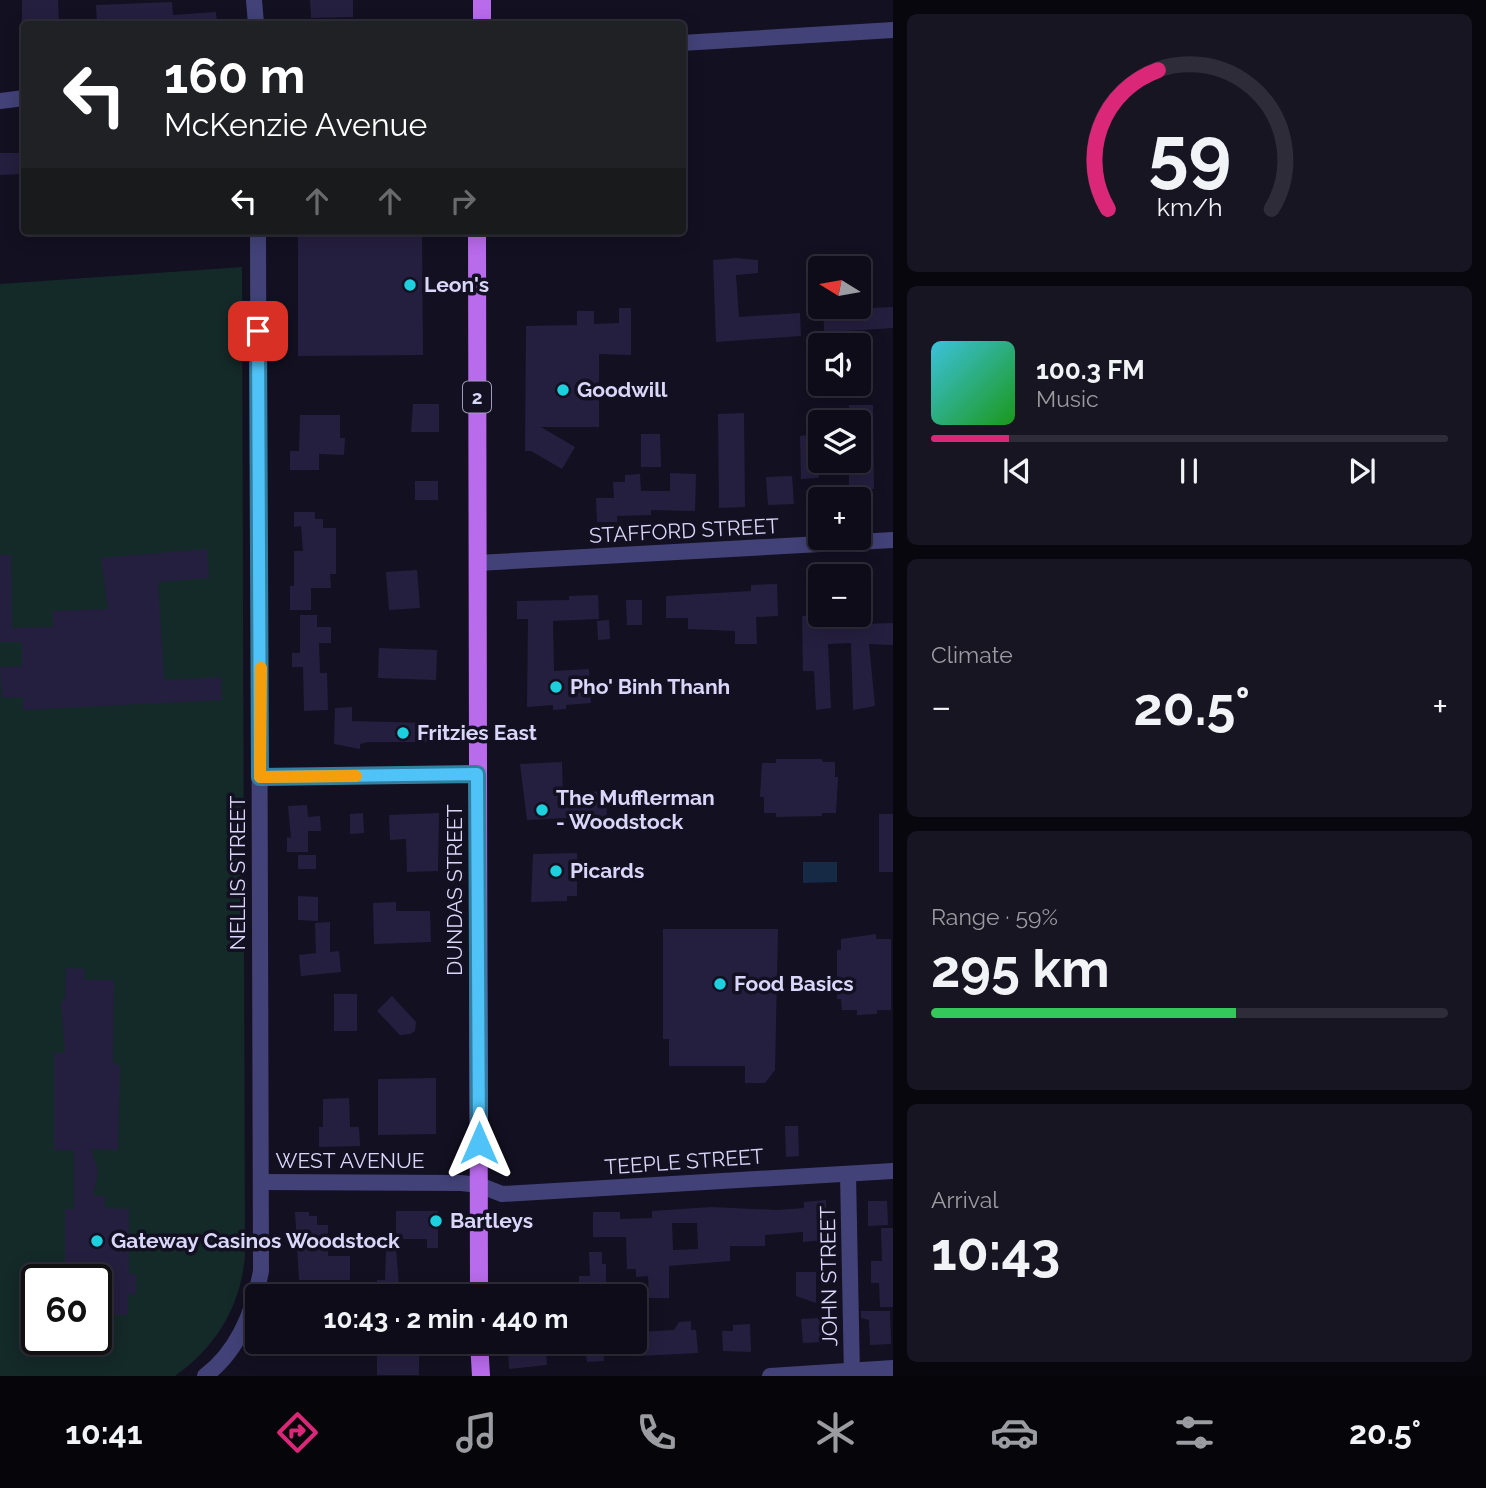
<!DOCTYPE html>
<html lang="en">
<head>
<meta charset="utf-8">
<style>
	body { margin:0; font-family:Raleway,sans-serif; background:#171522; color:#f1f3f6; height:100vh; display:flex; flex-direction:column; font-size:26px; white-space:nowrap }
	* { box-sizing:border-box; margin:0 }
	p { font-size:23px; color:#9b9ba2 }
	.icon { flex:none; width:38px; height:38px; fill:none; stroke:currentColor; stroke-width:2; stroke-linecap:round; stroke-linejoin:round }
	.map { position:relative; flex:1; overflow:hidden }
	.details { display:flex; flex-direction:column; gap:14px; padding:14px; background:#08070e; width:593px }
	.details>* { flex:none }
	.guide { position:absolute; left:21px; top:21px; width:665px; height:214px; border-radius:7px; box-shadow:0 4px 18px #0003,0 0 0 2px #2e2c38; background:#202124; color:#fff; overflow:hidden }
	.needle { width:46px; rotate:281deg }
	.buttons { position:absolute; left:808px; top:256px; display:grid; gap:14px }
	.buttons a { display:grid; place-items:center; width:63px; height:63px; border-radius:7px; background:#0e0c19; box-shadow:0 4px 18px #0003,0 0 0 2px #2e2c38; font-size:35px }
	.speed { position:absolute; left:21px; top:1264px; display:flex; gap:14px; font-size:35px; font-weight:700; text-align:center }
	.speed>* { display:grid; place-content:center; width:91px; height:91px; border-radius:50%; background:#0e0c19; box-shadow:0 4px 18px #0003,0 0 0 2px #2e2c38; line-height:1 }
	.speed .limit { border:4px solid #111; border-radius:10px; background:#fff; color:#111 }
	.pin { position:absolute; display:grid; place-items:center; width:60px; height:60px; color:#fff; margin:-30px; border-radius:14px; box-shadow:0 4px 10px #0006 }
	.me { position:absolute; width:77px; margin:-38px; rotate:0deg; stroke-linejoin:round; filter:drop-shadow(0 0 5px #0008) }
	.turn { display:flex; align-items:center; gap:24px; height:147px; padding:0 28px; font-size:32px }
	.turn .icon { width:91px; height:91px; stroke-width:2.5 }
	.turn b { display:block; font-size:49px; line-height:60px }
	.lanes { display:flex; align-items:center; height:66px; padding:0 28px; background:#0003; justify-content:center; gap:35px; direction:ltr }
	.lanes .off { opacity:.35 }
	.big { font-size:52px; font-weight:700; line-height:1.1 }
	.details .card { flex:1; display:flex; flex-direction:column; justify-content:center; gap:10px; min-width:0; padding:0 24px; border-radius:10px; background:#171522 }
	.details .dial { align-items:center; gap:0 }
	.dial svg { height:182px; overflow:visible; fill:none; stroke:#2e2c38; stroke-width:7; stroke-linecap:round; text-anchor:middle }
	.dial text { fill:#f1f3f6; stroke:none }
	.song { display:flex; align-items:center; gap:21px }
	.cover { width:84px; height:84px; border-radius:10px; background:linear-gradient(135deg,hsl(190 70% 55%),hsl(120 70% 35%)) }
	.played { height:7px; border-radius:4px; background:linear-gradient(90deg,#db2777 15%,#2e2c38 15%) }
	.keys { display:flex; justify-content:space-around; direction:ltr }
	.heat { display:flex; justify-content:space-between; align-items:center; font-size:38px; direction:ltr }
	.charge { height:10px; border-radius:5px; background:linear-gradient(90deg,#34c759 59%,#2e2c38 0) }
	.trip { position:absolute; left:245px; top:1284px; width:402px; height:70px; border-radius:7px; background:#0e0c19; box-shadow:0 4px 18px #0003,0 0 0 2px #2e2c38; font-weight:700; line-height:70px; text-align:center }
	.tab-bar { display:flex; height:112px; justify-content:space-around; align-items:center; background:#06050a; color:#9b9ba2 }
	.tab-bar .icon { width:49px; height:49px }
	.tab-bar .active { color:#db2777 }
	.tab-bar b { font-size:32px; color:#f1f3f6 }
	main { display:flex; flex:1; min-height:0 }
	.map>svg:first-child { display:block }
	.green { fill:#142a28; fill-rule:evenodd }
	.water { fill:#162945 }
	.building { fill:#251f3f; fill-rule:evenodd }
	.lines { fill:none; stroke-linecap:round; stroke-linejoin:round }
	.street { stroke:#424279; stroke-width:16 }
	.primary { stroke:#b86beb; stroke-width:18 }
	.route-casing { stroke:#337fa1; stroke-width:18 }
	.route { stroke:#4fc3f7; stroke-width:12 }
	.slow { stroke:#f59e0b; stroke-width:12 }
	.poi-dot { fill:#1ecfdd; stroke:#131021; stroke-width:2.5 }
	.labels { text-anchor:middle; stroke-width:7; stroke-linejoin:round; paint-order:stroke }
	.shield { fill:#131021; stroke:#9e9bb8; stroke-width:2 }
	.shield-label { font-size:19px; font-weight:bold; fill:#d9d6f9 }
	.poi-label { font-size:21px; font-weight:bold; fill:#d9d6f9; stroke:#131021; text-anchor:start }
	.street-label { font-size:21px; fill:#d9d6f9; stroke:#131021 }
</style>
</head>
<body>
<main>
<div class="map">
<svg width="893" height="1376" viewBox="0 0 893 1376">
	<rect width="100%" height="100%" fill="#131021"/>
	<!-- green -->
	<path class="green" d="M242,267L245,1255C241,1306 216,1347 175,1376H0V284ZM37,1279H96V1339H37Z"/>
	<!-- water -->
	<polygon class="water" points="803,862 837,862 837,882 803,883"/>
	<!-- building -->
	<g class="building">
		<polygon points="22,0 58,0 59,24 22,23"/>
		<polygon points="310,0 353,0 353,17 311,18"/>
		<polygon points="172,2 173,15 216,12 217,24 97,24 96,5"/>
		<polygon points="0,153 24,153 24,174 0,175"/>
		<polygon points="317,231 422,231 423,355 298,356 298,233"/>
		<polygon points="736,258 758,260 758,273 736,275 739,317 800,313 801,336 716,342 713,260"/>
		<polygon points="826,306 849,306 850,309 893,307 893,328 847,331 848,345 825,345 823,310 826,310"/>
		<polygon points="619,308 631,308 631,355 599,354 599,427 541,427 575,447 562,469 531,451 525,451 526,326 577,325 577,311 594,311 594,324 619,323"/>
		<polygon points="413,404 439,404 439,432 411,432"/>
		<polygon points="849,405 873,405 874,489 849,490 849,460 859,460 859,422 821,422 821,412 849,410"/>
		<polygon points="744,413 745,507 719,508 718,414"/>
		<polygon points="300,415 340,415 340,438 345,438 344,455 319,454 319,470 290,470 290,451 299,451"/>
		<polygon points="641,434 660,434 661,467 641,467"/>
		<polygon points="816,434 819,478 801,479 800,436"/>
		<polygon points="670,473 696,474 695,511 651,510 651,515 617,516 617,522 597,522 596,498 614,498 613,482 625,482 625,475 640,474 641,491 670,491"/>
		<polygon points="792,476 794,504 768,505 766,477"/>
		<rect x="415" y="481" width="23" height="19"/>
		<polygon points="294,512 315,512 315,519 323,519 323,528 336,528 336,574 330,574 331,588 311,588 311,610 290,610 290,586 294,586 294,551 303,551 301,526 294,527"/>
		<polygon points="207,549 209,578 158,582 164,680 221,677 222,700 23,710 23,697 2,698 0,667 22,666 22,642 0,642 0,555 11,555 12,628 53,627 53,611 108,609 101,558"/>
		<polygon points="417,570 420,608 389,610 386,572"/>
		<polygon points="777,584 778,616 756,617 757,644 735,644 735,631 688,629 688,618 666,618 666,596 751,591 751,585"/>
		<polygon points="598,595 599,619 553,621 554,671 589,669 591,703 566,705 566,709 553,710 553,705 527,707 528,619 517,619 517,601 569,600 569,596"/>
		<polygon points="626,600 642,600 642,625 627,625"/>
		<polygon points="863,614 863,624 893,623 893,645 869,644 875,706 853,710 851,643 828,644 831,708 816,710 814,671 803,671 802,616"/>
		<polygon points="300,615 317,615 317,627 331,627 331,643 319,643 320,673 327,673 328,710 304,711 303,667 292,667 292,653 300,653"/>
		<polygon points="609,620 610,639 598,640 597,621"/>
		<polygon points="379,648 437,650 436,680 378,678"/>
		<polygon points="352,707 352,721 428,723 429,742 368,742 360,744 360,749 334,744 335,708"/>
		<polygon points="776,759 822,759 823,762 835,762 835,777 838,777 836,813 822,813 822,816 776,817 776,813 764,813 764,797 760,797 762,763 776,763"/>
		<polygon points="562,762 563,793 606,791 607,823 588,824 587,817 527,820 520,764"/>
		<polygon points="307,805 308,817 320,816 321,831 308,831 308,852 287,852 287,837 291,838 288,806"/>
		<polygon points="363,813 364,833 350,834 350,814"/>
		<polygon points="439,813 438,871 407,872 406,839 390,840 389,815"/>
		<rect x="879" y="814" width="14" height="58"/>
		<polygon points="577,853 577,896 567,896 567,901 531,902 533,854"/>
		<rect x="298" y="855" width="18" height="14"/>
		<polygon points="298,896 318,897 318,921 298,920"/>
		<polygon points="396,902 396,911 430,911 431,942 374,944 373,903"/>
		<polygon points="330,922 330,952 339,951 341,972 301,976 299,955 316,953 315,923"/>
		<polygon points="663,929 778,929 775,1070 765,1083 745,1083 745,1066 669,1066 669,1039 663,1039"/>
		<polygon points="876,934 876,939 891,939 891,1010 877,1010 877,1014 857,1015 857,1010 842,1010 841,999 837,999 837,950 841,950 841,939"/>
		<polygon points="66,968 85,969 84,980 114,980 113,1062 120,1066 118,1150 91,1149 98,1171 93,1196 105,1196 105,1208 129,1209 129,1274 136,1274 136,1294 128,1294 128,1315 96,1314 96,1279 65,1279 65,1209 74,1209 74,1150 54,1150 54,1053 65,1053 61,1002 65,1000"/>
		<rect x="334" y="994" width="23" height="37"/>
		<polygon points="392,996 416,1022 415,1031 410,1034 400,1035 377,1011"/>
		<polygon points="436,1078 436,1134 378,1135 378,1079"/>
		<polygon points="349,1098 350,1127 359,1127 360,1146 319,1147 319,1127 323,1127 323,1099"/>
		<polygon points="785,1126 798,1126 799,1156 786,1157"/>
		<path d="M826,1200L827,1230H824V1240L803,1242V1232L765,1235V1246H730V1261L669,1266V1298H649L648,1276L636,1277V1269H627L626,1237H593V1212H620V1219L652,1218V1211L711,1207L777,1210L804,1208V1202ZM672,1223H697L698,1249L673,1250Z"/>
		<polygon points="868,1201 887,1201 888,1225 868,1226"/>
		<polygon points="396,1211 438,1211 438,1248 427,1248 427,1239 396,1239"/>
		<polygon points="295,1212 309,1212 309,1216 317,1216 317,1225 328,1225 328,1256 350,1256 350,1280 299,1280"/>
		<polygon points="881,1228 893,1228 893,1307 880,1307 879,1283 871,1283 871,1261 882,1261"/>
		<polygon points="396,1249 400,1297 377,1297 377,1280 385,1280 386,1250"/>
		<polygon points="589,1252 602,1252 602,1264 606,1264 606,1294 579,1297 579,1276 590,1276"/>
		<polygon points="796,1272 816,1272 816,1303 796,1296"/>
		<polygon points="861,1311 890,1311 891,1344 870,1345 869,1320 861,1318"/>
		<polygon points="820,1318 822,1342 803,1343 801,1319"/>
		<polygon points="691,1321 691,1330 696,1330 698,1353 640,1356 639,1332 674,1330 679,1322"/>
		<polygon points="750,1324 751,1352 723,1351 722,1331 733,1331 733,1325"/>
		<polygon points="584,1342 603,1342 604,1361 587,1362"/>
		<rect x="377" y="1346" width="42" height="29"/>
		<polygon points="535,1348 535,1352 546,1351 547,1365 509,1369 508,1349"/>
	</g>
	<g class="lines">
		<!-- street -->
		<g class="street">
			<polyline points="254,0 256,24"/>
			<polyline points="682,43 893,30"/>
			<polyline points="0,101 24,98"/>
			<polyline points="477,563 893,540"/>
			<polyline points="259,777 477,774"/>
			<polyline points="848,1174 852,1376"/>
			<polyline points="262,1182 461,1183 479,1185 502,1194 893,1171"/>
			<path d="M205,1376C238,1351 254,1310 261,1271L258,231"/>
			<polyline points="770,1376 893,1368"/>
		</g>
		<!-- primary -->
		<g class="primary">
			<polyline points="482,0 482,24"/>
			<polyline points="477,231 479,1297"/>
			<polyline points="479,1342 481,1376"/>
		</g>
	</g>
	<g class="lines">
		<defs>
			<polyline id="route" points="258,331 260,777 477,774 479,1143"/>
		</defs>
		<!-- route casing -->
		<use href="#route" class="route-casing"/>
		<!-- route -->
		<use href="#route" class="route"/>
		<!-- slow -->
		<polyline class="slow" points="261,668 260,777 356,776"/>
	</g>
	<!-- markers -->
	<g class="poi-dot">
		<circle cx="410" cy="285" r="7"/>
		<circle cx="563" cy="390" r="7"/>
		<circle cx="556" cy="687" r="7"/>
		<circle cx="403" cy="733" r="7"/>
		<circle cx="542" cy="810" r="7"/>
		<circle cx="556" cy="871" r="7"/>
		<circle cx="720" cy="984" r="7"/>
		<circle cx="436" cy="1221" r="7"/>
		<circle cx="97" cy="1241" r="7"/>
	</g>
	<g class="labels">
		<!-- shield labels -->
		<rect class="shield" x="463" y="381.5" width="28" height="31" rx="5"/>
		<g class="shield-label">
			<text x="477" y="404">2</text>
		</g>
		<!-- poi labels -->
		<g class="poi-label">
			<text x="424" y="292">Leon's</text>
			<text x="577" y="397">Goodwill</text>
			<text x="570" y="694">Pho' Binh Thanh</text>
			<text x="417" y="740">Fritzies East</text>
			<text x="556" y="805">The Mufflerman<tspan x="556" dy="24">- Woodstock</tspan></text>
			<text x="570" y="878">Picards</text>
			<text x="734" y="991">Food Basics</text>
			<text x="450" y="1228">Bartleys</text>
			<text x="111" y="1248">Gateway Casinos Woodstock</text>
		</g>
		<!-- street labels -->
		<g class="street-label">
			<text transform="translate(684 531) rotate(-3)" y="7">STAFFORD STREET</text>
			<text transform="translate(238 873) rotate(-90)" y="7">NELLIS STREET</text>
			<text transform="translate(455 890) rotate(-90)" y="7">DUNDAS STREET</text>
			<text x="350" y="1168">WEST AVENUE</text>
			<text transform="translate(684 1162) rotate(-4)" y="7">TEEPLE STREET</text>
			<text transform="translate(829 1276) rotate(-91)" y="7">JOHN STREET</text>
		</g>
	</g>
</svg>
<div class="buttons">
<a><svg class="needle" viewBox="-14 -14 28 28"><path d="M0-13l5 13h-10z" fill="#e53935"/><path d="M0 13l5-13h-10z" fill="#9b9ba2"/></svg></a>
<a><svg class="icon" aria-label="sound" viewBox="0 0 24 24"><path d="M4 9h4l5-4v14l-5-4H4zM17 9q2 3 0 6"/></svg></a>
<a><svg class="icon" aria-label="layers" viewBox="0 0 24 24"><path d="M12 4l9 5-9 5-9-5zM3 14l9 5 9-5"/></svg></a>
<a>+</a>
<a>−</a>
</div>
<div class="speed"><div class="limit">60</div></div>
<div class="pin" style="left:258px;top:331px;background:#d93025"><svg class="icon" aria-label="arrive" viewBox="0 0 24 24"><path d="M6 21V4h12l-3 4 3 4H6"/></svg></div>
<svg class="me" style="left:479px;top:1143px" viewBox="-20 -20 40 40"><path d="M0-17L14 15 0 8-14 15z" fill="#4fc3f7" stroke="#fff" stroke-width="4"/></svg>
<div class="trip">10:43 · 2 min · 440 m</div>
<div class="guide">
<div class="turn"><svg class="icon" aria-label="left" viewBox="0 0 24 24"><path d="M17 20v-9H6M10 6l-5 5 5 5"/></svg><div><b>160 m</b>McKenzie Avenue</div></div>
<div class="lanes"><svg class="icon" aria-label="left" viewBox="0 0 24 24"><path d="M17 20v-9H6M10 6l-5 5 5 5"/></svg><svg class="icon off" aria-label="ahead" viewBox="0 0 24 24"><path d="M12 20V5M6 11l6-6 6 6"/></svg><svg class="icon off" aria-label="ahead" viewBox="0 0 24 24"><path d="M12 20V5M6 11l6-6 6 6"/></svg><svg class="icon off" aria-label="right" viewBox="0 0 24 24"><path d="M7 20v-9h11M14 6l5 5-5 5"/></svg></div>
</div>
</div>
<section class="details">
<div class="card dial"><svg viewBox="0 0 100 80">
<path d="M14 69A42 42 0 1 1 86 69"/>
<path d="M14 69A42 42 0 0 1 36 8" stroke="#db2777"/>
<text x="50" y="56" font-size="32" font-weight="700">59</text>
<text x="50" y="72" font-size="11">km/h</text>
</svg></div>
<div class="card">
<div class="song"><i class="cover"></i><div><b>100.3 FM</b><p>Music</p></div></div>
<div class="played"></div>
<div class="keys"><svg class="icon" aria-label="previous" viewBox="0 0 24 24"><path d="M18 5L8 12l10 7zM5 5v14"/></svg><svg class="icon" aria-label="pause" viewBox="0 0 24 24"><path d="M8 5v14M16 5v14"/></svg><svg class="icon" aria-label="next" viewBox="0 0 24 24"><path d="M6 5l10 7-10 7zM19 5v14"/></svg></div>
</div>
<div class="card"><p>Climate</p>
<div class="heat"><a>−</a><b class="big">20.5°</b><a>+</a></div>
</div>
<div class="card"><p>Range · 59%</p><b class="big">295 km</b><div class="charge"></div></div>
<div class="card"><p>Arrival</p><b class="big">10:43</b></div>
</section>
</main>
<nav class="tab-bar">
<b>10:41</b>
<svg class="icon active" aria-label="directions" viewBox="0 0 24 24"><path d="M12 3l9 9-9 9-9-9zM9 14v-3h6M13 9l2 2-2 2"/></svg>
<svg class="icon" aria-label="music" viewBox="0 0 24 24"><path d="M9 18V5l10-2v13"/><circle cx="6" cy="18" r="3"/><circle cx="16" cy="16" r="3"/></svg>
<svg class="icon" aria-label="phone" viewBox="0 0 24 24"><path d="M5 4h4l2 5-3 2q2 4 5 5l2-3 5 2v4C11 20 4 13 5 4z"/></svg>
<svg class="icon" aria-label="climate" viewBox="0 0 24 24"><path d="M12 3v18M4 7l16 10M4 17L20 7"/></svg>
<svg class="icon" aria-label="car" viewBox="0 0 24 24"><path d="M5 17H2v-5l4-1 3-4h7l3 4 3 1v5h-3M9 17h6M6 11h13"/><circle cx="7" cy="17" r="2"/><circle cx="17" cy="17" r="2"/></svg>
<svg class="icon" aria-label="filters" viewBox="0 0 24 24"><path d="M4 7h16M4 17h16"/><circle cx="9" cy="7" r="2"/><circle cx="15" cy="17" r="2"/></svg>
<b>20.5°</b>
</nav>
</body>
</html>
